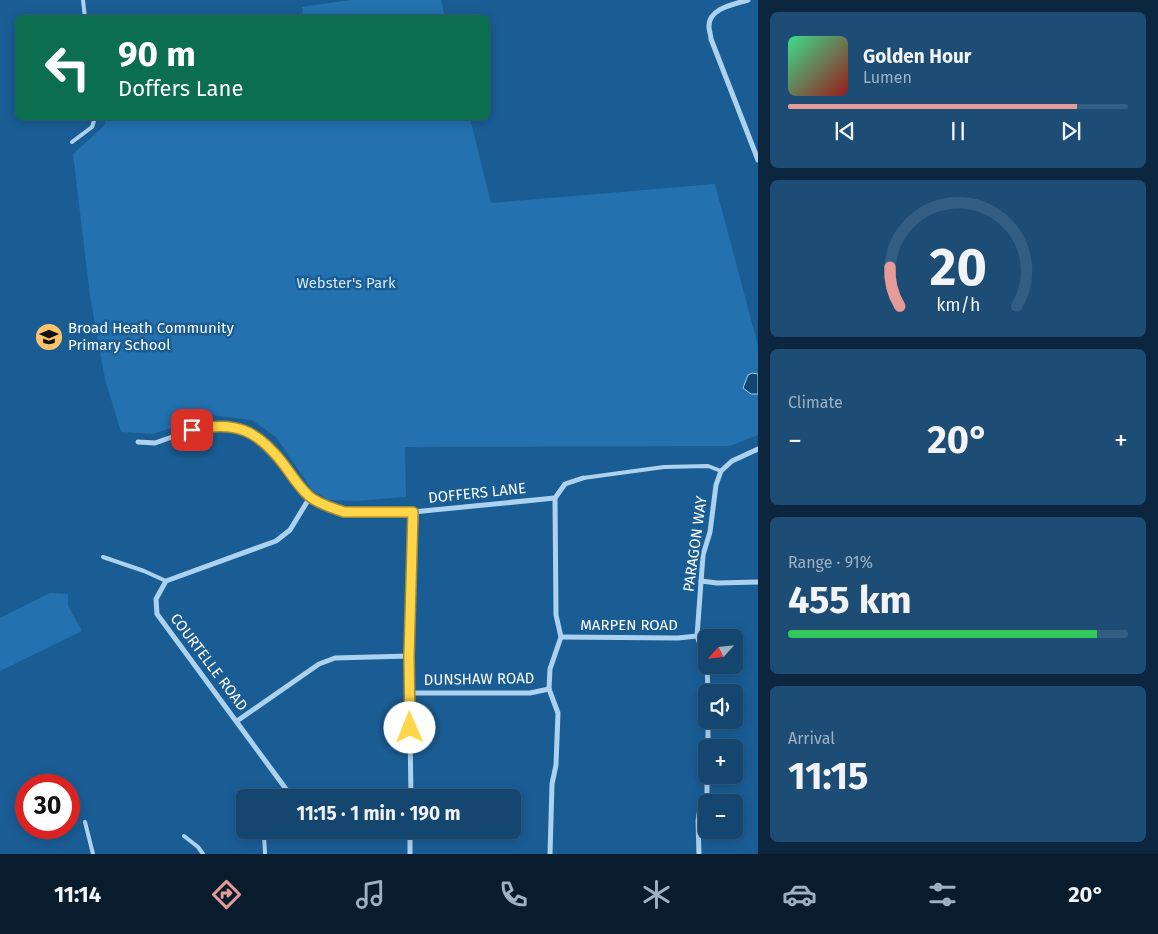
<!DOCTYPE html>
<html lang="en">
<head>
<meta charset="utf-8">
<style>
	body { margin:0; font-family:"Fira Sans",sans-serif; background:#1d4d75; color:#f1f3f6; height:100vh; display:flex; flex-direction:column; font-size:19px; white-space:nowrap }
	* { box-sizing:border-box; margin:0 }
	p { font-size:16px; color:#9db1c3 }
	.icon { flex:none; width:28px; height:28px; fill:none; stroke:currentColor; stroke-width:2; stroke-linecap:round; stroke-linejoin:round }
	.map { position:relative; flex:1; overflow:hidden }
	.side { display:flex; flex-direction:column; gap:12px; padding:12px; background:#0b263e; width:400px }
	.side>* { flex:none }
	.hud { position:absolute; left:15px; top:15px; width:475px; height:105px; border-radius:8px; box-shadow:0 2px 12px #0003,0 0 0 1px #335e83; background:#0b6e4f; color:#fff; overflow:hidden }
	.needle { width:32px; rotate:243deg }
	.buttons { position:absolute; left:698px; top:629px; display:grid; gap:10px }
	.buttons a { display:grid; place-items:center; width:45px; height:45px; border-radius:8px; background:#144670; box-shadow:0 2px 12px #0003,0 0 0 1px #335e83; font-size:25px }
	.speed { position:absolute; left:15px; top:774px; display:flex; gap:10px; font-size:25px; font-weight:700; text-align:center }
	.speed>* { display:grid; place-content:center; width:65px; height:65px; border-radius:50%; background:#144670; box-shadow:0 2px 12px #0003,0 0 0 1px #335e83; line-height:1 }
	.speed .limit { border:8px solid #d22; background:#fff; color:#111 }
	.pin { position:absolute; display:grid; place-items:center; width:42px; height:42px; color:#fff; margin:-21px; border-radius:10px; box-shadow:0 2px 8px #0006 }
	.me { position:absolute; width:55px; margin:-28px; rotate:359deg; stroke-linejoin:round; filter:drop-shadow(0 0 4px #0008) }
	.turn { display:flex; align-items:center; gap:18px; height:105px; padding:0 20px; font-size:22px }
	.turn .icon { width:65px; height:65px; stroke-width:2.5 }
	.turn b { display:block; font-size:35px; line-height:42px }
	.big { font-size:38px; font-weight:700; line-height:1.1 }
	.side .tile { flex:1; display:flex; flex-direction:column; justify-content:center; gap:8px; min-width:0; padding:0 18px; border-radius:8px; background:#1d4d75 }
	.side .dial { align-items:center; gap:0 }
	.dial svg { height:130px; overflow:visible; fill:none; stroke:#335e83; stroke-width:7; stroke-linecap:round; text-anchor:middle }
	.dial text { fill:#f1f3f6; stroke:none }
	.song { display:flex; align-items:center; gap:15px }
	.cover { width:60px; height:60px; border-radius:8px; background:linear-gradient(135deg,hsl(150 70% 55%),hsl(0 70% 35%)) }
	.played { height:5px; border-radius:2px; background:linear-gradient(90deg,#e69b98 85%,#335e83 85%) }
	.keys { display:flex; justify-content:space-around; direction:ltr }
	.heat { display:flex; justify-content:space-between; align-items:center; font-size:28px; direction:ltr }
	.charge { height:8px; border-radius:4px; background:linear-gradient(90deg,#34c759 91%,#335e83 0) }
	.trip { position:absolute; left:236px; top:789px; width:285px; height:50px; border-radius:8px; background:#144670; box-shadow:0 2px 12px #0003,0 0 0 1px #335e83; font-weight:700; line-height:50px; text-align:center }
	.tab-bar { display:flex; height:80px; justify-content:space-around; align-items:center; background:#081c2d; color:#9db1c3 }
	.tab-bar .icon { width:35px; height:35px }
	.tab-bar .on { color:#e69b98 }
	.tab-bar b { font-size:22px; color:#f1f3f6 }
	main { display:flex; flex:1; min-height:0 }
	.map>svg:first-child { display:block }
	.green { fill:#2371ae }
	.water { fill:#124672; stroke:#9fcff2 }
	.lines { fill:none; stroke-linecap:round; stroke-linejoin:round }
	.lane { stroke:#acd2f0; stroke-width:4 }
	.street { stroke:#acd2f0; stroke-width:5 }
	.route-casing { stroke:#a68a30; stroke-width:12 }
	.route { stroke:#ffd54a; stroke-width:9 }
	.labels { text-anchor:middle; stroke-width:5; stroke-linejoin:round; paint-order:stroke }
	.park-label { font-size:15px; fill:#d3eafb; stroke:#1a5d95 }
	.poi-label { font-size:15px; fill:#fff; stroke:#1a5d95; text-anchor:start }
	.street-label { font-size:15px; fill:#fff; stroke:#1a5d95 }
</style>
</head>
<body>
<main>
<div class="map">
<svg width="758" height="854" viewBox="0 0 758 854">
	<rect width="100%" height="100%" fill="#1a5d95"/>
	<!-- green -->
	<g class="green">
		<polygon points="350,0 441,0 445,17 303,17 302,7"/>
		<polygon points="106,118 470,118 491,203 715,184 758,346 758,435 730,446 405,447 406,497 355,501 328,500 312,490 276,437 252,420 210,415 153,434 121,432 105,379 90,296 73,154 104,126"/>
		<polygon points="50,593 68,594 68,606 82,631 0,671 0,618"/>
	</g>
	<!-- water -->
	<polygon class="water" points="752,373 758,374 758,394 751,394 743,388 748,375"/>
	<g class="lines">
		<!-- lane -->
		<g class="lane">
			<polyline points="83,0 85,18"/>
			<polyline points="72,142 92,127 95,118"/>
			<polyline points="583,478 664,467 708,466 721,471"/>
			<polyline points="103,557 144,571 166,581"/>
			<polyline points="85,822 93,854"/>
			<polyline points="184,836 198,847 203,854"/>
			<polyline points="265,853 264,835 271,830"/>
		</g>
		<!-- street -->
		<g class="street">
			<path d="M748,0C735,4 708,8 709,27C709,31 711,35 711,39L758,160"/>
			<polyline points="138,442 155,443 192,430 210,426 227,425 244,430 258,437 274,451 310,497 344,512 413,512 555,498"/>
			<path d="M310,497L290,530L276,541L166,581L156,599L157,614L286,789C297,799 309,797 323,798"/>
			<polyline points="701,581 717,583 758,582"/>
			<polyline points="561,637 678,638 697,636"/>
			<polyline points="706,662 697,636 703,555 710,532 716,485 721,471 732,461 758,449"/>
			<polyline points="707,665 708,692"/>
			<polyline points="409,693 530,693 549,689"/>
			<polyline points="237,721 319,664 335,658 409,656"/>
			<polyline points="708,748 708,720"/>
			<polyline points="411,798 409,656 413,512"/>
			<polyline points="410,854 410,830"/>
			<polyline points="550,854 552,784 556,765 558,713 549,689 550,669 561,637 556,615 555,498 565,484 583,478"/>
			<polyline points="699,854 698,821 700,808 707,797 707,775"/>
		</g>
	</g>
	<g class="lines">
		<defs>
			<path id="route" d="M192,430C236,420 258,430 285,466C292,476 300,488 309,496C318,504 333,508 344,512H413L409,656L410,728"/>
		</defs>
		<!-- route casing -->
		<use href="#route" class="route-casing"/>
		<!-- route -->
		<use href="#route" class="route"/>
	</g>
	<!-- icons -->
	<defs>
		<symbol id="school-disc" viewBox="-11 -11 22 22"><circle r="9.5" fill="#ffc46b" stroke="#1a5d95"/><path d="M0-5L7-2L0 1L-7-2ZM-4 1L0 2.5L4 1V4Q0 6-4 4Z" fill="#111"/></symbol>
	</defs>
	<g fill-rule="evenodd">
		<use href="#school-disc" x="33" y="321" width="32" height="32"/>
	</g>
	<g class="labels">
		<!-- park labels -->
		<g class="park-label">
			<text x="346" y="288">Webster's Park</text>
		</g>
		<!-- poi labels -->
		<g class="poi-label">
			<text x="68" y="333">Broad Heath Community<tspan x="68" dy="17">Primary School</tspan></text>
		</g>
		<!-- street labels -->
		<g class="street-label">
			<text transform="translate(477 493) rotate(-6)" y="5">DOFFERS LANE</text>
			<text transform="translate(695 544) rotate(-82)" y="5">PARAGON WAY</text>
			<text x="629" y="630">MARPEN ROAD</text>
			<text transform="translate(209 662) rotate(53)" y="5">COURTELLE ROAD</text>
			<text transform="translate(479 679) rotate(-1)" y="5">DUNSHAW ROAD</text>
		</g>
	</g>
</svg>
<div class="buttons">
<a><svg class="needle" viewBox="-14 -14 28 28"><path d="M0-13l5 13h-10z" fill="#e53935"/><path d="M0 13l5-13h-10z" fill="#9db1c3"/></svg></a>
<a><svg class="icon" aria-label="sound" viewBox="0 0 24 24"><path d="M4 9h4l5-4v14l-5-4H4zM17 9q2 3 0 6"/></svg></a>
<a>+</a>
<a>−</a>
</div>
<div class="speed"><div class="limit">30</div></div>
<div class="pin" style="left:192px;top:430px;background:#d93025"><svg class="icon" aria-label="arrive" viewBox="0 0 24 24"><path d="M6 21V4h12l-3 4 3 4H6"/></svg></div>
<svg class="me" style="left:410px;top:728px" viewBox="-20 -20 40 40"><circle r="19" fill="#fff"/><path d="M0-13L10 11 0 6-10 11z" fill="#ffd54a"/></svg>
<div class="trip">11:15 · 1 min · 190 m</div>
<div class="hud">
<div class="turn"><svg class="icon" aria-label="left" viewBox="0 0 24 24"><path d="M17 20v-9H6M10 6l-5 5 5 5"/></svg><div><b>90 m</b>Doffers Lane</div></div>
</div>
</div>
<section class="side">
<div class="tile">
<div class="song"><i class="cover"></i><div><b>Golden Hour</b><p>Lumen</p></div></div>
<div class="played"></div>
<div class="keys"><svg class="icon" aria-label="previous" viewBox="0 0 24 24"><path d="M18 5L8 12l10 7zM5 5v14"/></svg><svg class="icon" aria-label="pause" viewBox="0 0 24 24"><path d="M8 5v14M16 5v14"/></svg><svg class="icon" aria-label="next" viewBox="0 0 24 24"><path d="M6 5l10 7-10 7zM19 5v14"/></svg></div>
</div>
<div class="tile dial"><svg viewBox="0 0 100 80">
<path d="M14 69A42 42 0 1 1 86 69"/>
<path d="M14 69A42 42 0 0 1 8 45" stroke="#e69b98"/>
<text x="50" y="56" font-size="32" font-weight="700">20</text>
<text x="50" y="72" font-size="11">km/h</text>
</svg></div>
<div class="tile"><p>Climate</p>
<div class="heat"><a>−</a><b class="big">20°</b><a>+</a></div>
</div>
<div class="tile"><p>Range · 91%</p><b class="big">455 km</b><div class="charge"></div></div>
<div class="tile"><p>Arrival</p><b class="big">11:15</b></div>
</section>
</main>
<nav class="tab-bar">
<b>11:14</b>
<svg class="icon on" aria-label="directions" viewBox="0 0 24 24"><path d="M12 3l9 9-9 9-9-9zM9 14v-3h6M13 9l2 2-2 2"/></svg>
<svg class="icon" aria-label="music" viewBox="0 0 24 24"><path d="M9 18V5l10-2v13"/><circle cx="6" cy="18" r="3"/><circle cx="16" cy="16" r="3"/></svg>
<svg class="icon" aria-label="phone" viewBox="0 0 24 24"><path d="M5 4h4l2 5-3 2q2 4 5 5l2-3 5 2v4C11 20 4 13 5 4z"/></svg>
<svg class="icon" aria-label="climate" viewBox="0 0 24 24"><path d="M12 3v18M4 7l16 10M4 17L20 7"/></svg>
<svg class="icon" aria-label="car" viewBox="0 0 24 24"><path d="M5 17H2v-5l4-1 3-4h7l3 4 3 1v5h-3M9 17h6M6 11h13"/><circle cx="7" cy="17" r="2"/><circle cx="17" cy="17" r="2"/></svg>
<svg class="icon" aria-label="filters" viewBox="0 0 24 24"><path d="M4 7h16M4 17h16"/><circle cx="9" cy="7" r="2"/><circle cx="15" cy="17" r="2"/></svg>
<b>20°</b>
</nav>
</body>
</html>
